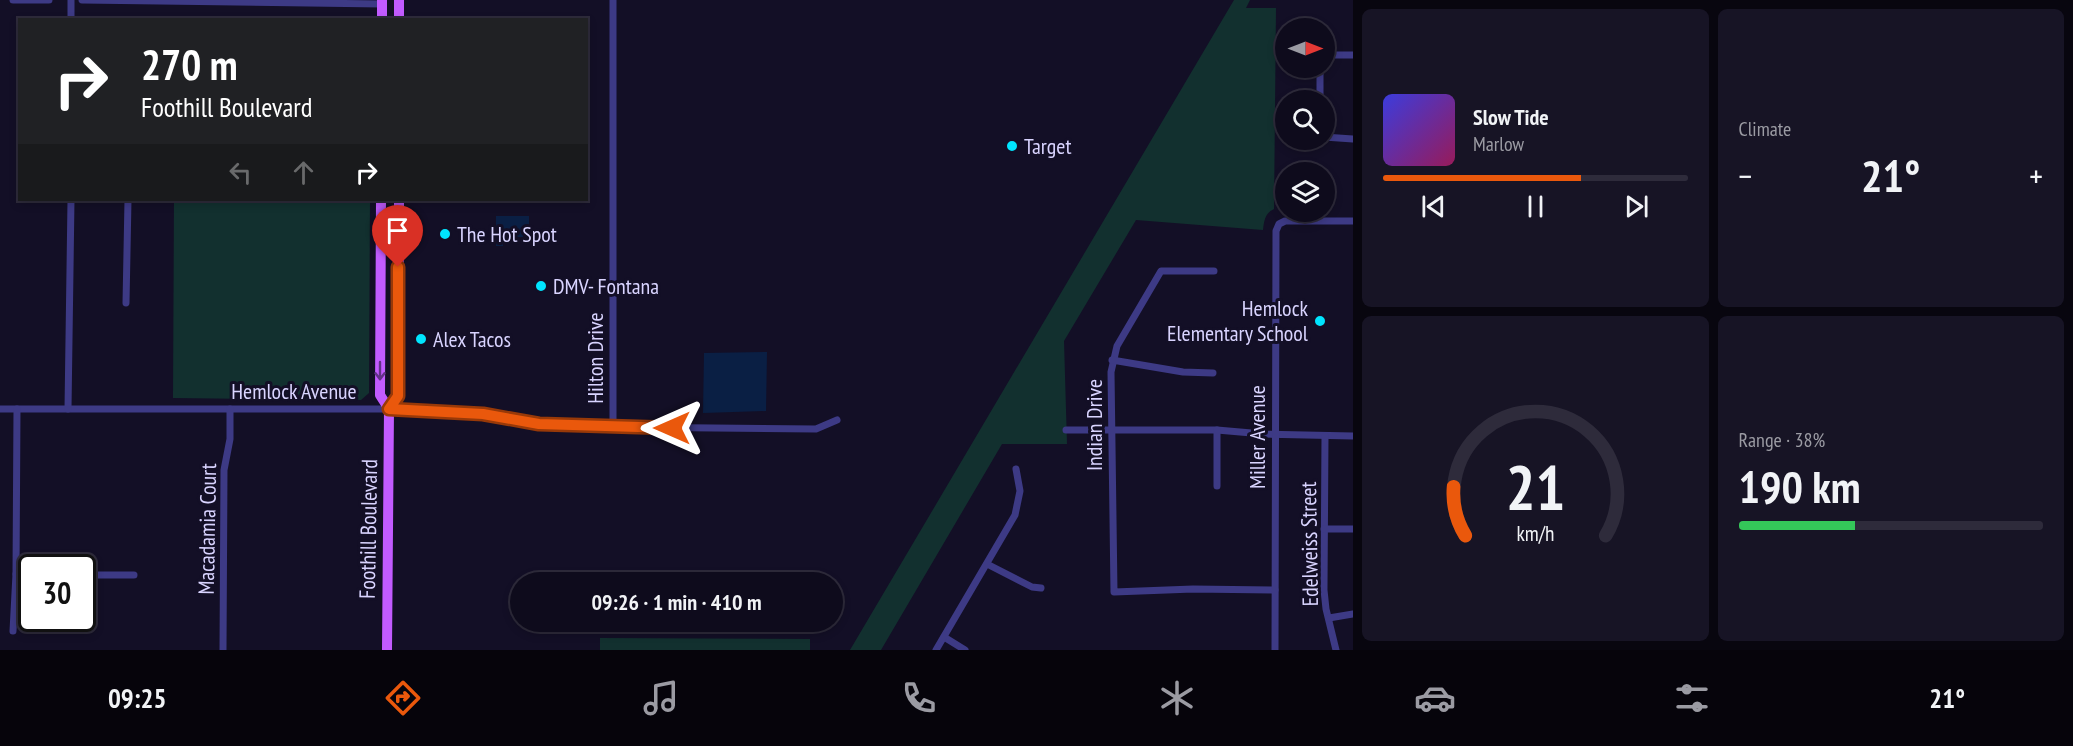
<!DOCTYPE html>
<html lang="en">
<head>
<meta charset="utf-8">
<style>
	body { margin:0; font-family:"PT Sans Narrow",sans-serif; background:#171425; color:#f1f3f6; height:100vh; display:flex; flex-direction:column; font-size:22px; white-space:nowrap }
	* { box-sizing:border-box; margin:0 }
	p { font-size:20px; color:#9b9ba3 }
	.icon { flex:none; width:33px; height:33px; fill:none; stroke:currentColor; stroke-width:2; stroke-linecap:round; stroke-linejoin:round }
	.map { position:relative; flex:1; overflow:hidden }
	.sheet { display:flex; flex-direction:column; gap:9px; padding:9px; background:#08060f; width:720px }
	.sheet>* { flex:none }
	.banner { position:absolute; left:18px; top:18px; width:570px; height:183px; border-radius:0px; box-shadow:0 3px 9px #0003,0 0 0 2px #2e2b3b; background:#202124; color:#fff; overflow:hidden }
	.needle { width:39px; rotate:90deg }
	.controls { position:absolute; left:1275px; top:18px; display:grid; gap:12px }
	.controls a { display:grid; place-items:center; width:60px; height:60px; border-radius:50%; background:#0e0b1c; box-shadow:0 3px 9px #0003,0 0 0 2px #2e2b3b; font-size:30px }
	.speed { position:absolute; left:18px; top:554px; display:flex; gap:12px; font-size:30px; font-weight:700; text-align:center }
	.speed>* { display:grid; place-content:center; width:78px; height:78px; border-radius:50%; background:#0e0b1c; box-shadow:0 3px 9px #0003,0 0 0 2px #2e2b3b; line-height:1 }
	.speed .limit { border:3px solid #111; border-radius:9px; background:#fff; color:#111 }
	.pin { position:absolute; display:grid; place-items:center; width:51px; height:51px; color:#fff; margin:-62px -26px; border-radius:50% 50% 50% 0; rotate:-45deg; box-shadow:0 0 6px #0007 }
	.pin .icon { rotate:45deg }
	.me { position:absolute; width:66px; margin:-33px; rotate:270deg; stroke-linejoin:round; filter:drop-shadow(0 0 4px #0008) }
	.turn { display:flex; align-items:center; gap:21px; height:126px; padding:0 24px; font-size:27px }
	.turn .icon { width:78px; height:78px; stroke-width:2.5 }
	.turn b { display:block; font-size:42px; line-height:51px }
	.lanes { display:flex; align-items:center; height:57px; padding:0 24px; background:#0003; justify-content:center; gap:30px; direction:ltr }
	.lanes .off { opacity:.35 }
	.big { font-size:45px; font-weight:700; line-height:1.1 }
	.sheet .tile { flex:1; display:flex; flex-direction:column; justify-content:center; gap:9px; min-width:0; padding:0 21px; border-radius:9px; background:#171425 }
	.sheet .dial { align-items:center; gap:0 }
	.dial svg { height:156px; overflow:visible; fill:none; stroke:#2e2b3b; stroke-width:7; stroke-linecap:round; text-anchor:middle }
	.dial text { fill:#f1f3f6; stroke:none }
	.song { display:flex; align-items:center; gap:18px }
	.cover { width:72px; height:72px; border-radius:9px; background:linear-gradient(135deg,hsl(240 70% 55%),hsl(330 70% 35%)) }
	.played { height:6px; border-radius:3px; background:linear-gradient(90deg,#ea580c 65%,#2e2b3b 65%) }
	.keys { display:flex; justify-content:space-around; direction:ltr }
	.heat { display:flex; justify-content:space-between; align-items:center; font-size:33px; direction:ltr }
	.charge { height:9px; border-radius:4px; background:linear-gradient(90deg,#34c759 38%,#2e2b3b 0) }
	.sheet .tiles { flex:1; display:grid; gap:9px; grid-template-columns:repeat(2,1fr) }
	.trip { position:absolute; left:510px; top:572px; width:333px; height:60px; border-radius:30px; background:#0e0b1c; box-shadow:0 3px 9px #0003,0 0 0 2px #2e2b3b; font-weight:700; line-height:60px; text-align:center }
	.menu { display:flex; height:96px; justify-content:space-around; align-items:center; background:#06040b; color:#9b9ba3 }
	.menu .icon { width:42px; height:42px }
	.menu .on { color:#ea580c }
	.menu b { font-size:27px; color:#f1f3f6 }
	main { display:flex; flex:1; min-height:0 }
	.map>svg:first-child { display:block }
	.green { fill:#12302f }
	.water { fill:#0a1f44 }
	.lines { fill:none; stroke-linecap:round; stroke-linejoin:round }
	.street { stroke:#3d3a85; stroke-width:7 }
	.primary { stroke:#c25bff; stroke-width:10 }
	.oneway { stroke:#623188 }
	.route-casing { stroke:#983908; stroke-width:15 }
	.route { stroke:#ea580c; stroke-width:10 }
	.poi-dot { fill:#00e5ff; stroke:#130f26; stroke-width:2 }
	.labels { text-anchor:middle; stroke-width:6; stroke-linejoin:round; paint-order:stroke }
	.poi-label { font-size:22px; fill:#d9d4ff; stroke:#130f26; text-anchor:start }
	.street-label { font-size:22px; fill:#d9d4ff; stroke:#130f26 }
</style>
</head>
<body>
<main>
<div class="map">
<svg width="1353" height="650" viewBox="0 0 1353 650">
	<rect width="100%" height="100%" fill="#130f26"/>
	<!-- green -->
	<g class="green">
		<path d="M1234,0H1250L1246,8H1276L1274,209C1265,213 1264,221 1263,230L1136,220L1064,341L1067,444H1002L881,650H850Z"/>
		<polygon points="174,200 370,200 369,393 361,400 173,398"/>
		<polygon points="600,638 810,639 810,650 600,650"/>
	</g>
	<!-- water -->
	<g class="water">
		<polygon points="496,216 529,216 529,225 523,225 523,237 510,237 510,240 503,240 503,246 496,246"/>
		<polygon points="767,352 766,411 703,413 704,353"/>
		<polygon points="603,621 661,621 661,634 602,634"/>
	</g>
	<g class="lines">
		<!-- street -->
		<g class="street">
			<polyline points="13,0 49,0"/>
			<polyline points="71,0 71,20"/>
			<polyline points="82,0 382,4"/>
			<polyline points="1278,54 1286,54"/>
			<polyline points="1324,55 1353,55"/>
			<polyline points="1320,100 1320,68"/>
			<polyline points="1324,137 1353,139"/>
			<polyline points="1214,271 1161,271 1117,346 1111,372 1114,592 1193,589 1275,590"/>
			<polyline points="126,303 128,200"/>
			<polyline points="1112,360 1183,372 1213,373"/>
			<polyline points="0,409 389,409 483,414 539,424 613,427 816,429 837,420"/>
			<polyline points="68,409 71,200"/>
			<polyline points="613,427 613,0"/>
			<polyline points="1066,430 1217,430 1263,434 1353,436"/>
			<polyline points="1325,436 1324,590 1326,609 1336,650"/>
			<polyline points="1217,486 1217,430"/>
			<polyline points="1324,529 1353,529"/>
			<polyline points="987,564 1032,587 1041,588"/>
			<polyline points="16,574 32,574"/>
			<polyline points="82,575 134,575"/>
			<polyline points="1329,618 1353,614"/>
			<polyline points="13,631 16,574 17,409"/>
			<polyline points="944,637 965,650"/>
			<polyline points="223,650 224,470 230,439 230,409"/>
			<polyline points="936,650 1015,515 1020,491 1016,469"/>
			<polyline points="1275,650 1276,231 1279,224 1285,221 1353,221"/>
		</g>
		<!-- primary -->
		<g class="primary">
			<polyline points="382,20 382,0"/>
			<polyline points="399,20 399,0"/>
			<polyline points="381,200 380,395 389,409"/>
			<polyline points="387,650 389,409 398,396 399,200"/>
		</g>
	</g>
	<!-- one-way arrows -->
	<defs><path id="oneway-shaft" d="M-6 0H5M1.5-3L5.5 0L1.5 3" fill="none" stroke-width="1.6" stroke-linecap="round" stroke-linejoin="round" transform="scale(1.5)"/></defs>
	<use class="oneway" href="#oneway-shaft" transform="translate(380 371) rotate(90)"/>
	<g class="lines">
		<defs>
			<polyline id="route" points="398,267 398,396 389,409 483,414 539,424 672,428"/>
		</defs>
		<!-- route casing -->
		<use href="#route" class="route-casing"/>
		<!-- route -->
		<use href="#route" class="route"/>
	</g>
	<!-- markers -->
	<g class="poi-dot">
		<circle cx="1012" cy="146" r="6"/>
		<circle cx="445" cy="234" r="6"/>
		<circle cx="541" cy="286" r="6"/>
		<circle cx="1320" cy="321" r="6"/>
		<circle cx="421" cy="339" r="6"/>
	</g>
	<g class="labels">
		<!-- poi labels -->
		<g class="poi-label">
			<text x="1024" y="154">Target</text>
			<text x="457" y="242">The Hot Spot</text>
			<text x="553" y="294">DMV- Fontana</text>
			<text x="1308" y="316" text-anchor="end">Hemlock<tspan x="1308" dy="25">Elementary School</tspan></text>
			<text x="433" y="347">Alex Tacos</text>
		</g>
		<!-- street labels -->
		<g class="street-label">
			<text transform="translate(595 358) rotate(-90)" y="8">Hilton Drive</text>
			<text x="294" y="399">Hemlock Avenue</text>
			<text transform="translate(1094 425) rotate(-90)" y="8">Indian Drive</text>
			<text transform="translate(1257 437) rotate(-90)" y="8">Miller Avenue</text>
			<text transform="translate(207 529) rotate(-89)" y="8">Macadamia Court</text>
			<text transform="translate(368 529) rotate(-89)" y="8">Foothill Boulevard</text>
			<text transform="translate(1309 544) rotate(-91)" y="8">Edelweiss Street</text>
		</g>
	</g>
</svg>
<div class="controls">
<a><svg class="needle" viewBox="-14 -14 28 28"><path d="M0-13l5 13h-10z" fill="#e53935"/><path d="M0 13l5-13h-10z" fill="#9b9ba3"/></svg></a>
<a><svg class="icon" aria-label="search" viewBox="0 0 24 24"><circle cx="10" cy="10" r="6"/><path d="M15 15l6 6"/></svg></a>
<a><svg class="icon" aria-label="layers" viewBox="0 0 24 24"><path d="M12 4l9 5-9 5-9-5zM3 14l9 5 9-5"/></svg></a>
</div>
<div class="speed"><div class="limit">30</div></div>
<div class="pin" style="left:398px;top:267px;background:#d93025"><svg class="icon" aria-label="arrive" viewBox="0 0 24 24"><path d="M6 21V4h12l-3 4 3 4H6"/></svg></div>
<svg class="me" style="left:672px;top:428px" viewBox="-20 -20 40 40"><path d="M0-17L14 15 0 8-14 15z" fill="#ea580c" stroke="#fff" stroke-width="4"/></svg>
<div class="trip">09:26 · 1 min · 410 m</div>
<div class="banner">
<div class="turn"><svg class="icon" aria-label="right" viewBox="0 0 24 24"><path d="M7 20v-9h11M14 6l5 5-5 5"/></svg><div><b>270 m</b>Foothill Boulevard</div></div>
<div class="lanes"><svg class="icon off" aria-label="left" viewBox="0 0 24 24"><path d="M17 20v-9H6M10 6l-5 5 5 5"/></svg><svg class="icon off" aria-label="ahead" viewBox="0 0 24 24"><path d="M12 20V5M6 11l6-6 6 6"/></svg><svg class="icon" aria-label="right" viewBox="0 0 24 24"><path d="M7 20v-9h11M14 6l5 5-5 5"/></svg></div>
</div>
</div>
<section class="sheet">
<div class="tiles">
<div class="tile">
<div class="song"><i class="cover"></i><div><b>Slow Tide</b><p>Marlow</p></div></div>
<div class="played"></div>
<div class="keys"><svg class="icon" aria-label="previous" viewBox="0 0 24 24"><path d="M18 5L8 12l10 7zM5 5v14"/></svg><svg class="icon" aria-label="pause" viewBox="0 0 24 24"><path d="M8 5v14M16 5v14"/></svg><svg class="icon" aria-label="next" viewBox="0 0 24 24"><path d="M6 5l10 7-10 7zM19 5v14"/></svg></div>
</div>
<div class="tile"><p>Climate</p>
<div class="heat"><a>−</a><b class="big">21°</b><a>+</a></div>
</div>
<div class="tile dial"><svg viewBox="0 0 100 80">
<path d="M14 69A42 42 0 1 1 86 69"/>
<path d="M14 69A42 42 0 0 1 8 44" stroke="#ea580c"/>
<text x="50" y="56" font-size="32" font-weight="700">21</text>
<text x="50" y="72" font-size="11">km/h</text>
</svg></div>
<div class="tile"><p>Range · 38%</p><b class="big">190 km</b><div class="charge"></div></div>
</div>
</section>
</main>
<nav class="menu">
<b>09:25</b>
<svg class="icon on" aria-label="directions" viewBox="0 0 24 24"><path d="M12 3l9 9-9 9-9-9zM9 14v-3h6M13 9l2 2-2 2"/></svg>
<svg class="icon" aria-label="music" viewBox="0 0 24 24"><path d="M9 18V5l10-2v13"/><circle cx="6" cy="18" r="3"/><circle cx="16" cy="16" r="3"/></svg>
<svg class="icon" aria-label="phone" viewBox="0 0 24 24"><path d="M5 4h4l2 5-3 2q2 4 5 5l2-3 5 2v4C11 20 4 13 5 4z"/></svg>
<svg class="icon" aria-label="climate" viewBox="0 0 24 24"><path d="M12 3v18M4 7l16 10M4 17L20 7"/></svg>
<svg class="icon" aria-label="car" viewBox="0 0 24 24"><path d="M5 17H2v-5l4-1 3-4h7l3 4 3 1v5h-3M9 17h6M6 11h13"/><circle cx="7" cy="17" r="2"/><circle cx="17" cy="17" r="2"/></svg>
<svg class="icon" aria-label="filters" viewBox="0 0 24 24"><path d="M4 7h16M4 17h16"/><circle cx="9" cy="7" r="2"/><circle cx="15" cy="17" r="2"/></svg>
<b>21°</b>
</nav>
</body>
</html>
